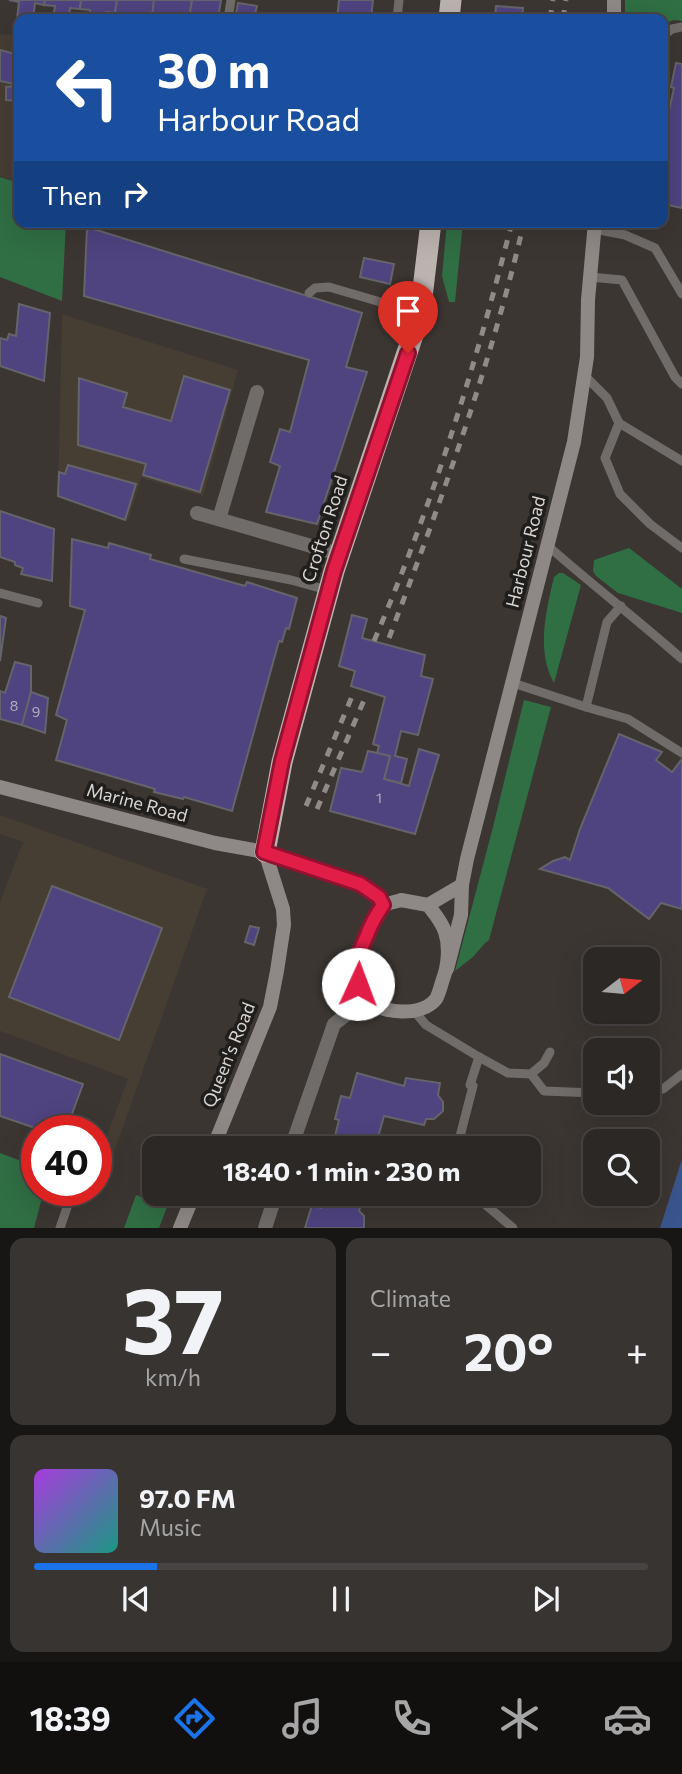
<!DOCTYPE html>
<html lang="en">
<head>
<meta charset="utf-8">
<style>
	body { margin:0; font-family:Commissioner,sans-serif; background:#383432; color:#f1f3f6; height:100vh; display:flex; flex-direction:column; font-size:26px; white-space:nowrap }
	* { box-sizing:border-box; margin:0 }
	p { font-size:23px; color:#a6a6a7 }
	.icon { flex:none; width:38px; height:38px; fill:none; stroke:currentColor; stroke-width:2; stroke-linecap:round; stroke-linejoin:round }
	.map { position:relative; height:1228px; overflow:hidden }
	.side { display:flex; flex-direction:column; gap:10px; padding:10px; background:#181615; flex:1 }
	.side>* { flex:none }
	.banner { position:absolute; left:14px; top:14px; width:654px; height:214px; border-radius:14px; box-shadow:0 7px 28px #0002,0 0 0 2px #484443; background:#1a4fa0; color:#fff; overflow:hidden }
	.needle { width:46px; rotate:74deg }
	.fabs { position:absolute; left:583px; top:947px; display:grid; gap:14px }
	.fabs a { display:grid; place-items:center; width:77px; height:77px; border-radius:14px; background:#2c2826; box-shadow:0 7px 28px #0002,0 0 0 2px #484443; font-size:35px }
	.speed { position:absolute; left:21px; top:1115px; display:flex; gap:14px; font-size:35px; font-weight:700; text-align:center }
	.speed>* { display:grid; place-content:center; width:91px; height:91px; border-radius:50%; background:#2c2826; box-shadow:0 7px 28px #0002,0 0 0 2px #484443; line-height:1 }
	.speed .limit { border:10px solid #d22; background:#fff; color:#111 }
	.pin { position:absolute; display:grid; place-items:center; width:60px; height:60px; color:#fff; margin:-72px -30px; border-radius:50% 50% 50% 0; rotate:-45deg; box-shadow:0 0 7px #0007 }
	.pin .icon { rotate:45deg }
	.me { position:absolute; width:77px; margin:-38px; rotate:2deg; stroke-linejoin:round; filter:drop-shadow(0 0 5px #0008) }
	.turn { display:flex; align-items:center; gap:24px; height:147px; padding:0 28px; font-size:32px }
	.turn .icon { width:91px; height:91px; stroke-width:2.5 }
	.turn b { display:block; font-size:49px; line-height:60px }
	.then { display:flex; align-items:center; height:66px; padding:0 28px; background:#0003; gap:14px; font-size:26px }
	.big { font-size:52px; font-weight:700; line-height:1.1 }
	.side .widget { flex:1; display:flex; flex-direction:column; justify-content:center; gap:10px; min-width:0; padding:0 24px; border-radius:14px; background:#383432 }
	.side .dial { align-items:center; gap:0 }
	.dial b { font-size:91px; line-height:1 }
	.song { display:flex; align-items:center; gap:21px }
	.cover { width:84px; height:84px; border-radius:10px; background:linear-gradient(135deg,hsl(280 70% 55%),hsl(170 70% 35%)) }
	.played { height:7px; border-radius:4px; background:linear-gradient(90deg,#1a73e8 20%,#484443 20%) }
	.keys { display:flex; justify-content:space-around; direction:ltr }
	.heat { display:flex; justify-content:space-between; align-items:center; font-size:38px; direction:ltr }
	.side .tiles { flex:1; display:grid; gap:10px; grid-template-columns:1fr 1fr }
	.widget:last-child { grid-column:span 2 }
	.trip { position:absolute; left:142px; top:1136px; width:399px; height:70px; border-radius:14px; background:#2c2826; box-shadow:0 7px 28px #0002,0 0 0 2px #484443; font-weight:700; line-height:70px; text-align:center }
	.menu { display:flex; height:112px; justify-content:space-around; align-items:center; background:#12100f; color:#a6a6a7 }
	.menu .icon { width:49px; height:49px }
	.menu .current { color:#1a73e8 }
	.menu b { font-size:32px; color:#f1f3f6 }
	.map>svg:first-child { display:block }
	.built { fill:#463d33 }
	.green { fill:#306e44 }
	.water { fill:#3a548d }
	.building { fill:#4f4380; stroke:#65646b; stroke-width:2 }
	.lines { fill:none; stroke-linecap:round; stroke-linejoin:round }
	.lane { stroke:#6f6c6a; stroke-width:9 }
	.street { stroke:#6f6c6a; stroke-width:14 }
	.secondary { stroke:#8e8987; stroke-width:14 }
	.highway { stroke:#bbb3b0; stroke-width:21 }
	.rail { stroke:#8f8b88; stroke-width:5; stroke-dasharray:9 9; stroke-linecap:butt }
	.route-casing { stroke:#92132f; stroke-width:18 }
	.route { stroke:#e11d48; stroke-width:12 }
	.labels { text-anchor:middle; stroke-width:7; stroke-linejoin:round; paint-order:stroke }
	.number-label { font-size:14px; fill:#b6b0be }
	.street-label { font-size:18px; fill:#d8d5d2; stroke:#201e1c }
</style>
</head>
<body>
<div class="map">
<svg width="682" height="1228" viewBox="0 0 682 1228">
	<rect width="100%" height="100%" fill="#3b3632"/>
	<!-- built -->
	<g class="built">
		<polygon points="0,34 19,36 19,183 0,176"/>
		<polygon points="62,314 238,370 203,496 141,478 128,521 58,496"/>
		<polygon points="0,815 207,889 111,1161 103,1146 128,1079 0,1031 0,902 23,842 0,834"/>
	</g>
	<!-- green -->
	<g class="green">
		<polygon points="625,0 682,0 682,21 674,20 663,24 663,19 625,19"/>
		<polygon points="0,177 19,183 19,222 66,222 62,301 0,277"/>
		<polygon points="447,222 463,222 455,302 449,302 442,276"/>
		<polygon points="629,548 682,589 682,613 618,593 596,576 593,571 594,560"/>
		<path d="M559,573H563L581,585L554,683C536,650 546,612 554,577Z"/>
		<polygon points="524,700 551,707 489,940 485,943 473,957 455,971 493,827"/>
		<polygon points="0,1153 37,1167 37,1190 44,1190 34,1228 0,1228"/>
		<polygon points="136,1195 167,1207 159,1228 124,1228"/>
	</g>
	<!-- water -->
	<polygon class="water" points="682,1159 682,1228 660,1228"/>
	<!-- building -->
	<g class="building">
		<polygon points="9,0 45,0 44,5 35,3 33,19 19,19 19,28 16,28 19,2"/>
		<polygon points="45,0 81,0 80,9 70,8 69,19 53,19 55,6 44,5"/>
		<polygon points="81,0 117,0 115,13 106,12 105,19 89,19 90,10 80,9"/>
		<polygon points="117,0 154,0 152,17 149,17 149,19 129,19 130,15 115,13"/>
		<polygon points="154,0 192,0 189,19 152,17"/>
		<polygon points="192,0 221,0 218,19 189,19"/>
		<polygon points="339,0 373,0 371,19 337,19"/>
		<polygon points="238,3 257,6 255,14 270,19 235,19"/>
		<polygon points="496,6 523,8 522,19 495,19"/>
		<polygon points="0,50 19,55 19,101 6,100 6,87 15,86 15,84 0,81"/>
		<polygon points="676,63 682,64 682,208 663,204 663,138 674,88 671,87"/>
		<polygon points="87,227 362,313 346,367 367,372 317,524 266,512 280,466 270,462 280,429 290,432 309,360 84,296"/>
		<polygon points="364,258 394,264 390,284 360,277"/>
		<polygon points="19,304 50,313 44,381 0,366 0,338 7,340 9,334 16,336"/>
		<polygon points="184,376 230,390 200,492 143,475 146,464 78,445 79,378 127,393 123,407 171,421"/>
		<polygon points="68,465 136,484 125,520 58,496 59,472 65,474"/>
		<polygon points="0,511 54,529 52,581 21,574 23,568 15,565 15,562 0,557"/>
		<polygon points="72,539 108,548 109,543 151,555 150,559 182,568 245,586 247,582 297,598 289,629 286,628 282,642 279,641 232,811 184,797 183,799 154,792 155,789 56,760 67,720 56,715 85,610 70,606"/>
		<polygon points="352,615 367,619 362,638 425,655 421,676 433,679 418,735 401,731 395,756 407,759 401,783 384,779 390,756 377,753 379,746 373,744 385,697 351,686 355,671 339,666"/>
		<polygon points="0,616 6,618 0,661"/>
		<polygon points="15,662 31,666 31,692 22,725 0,719 0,691 5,693"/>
		<polygon points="31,692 48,698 45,733 22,725"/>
		<polygon points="619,734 662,752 656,760 672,772 682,759 682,909 661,903 649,919 608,888 540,869 553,861 565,857 570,860 580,829"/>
		<polygon points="419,749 439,755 415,834 330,811 341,768 362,772 368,751 377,753 390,756 384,779 409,786"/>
		<polygon points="52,886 162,928 119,1040 9,997"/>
		<polygon points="250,926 259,928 254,945 245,942"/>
		<polygon points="0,1054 83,1084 66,1130 41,1130 0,1116"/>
		<polygon points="357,1073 404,1086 406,1078 440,1083 438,1095 443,1102 443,1111 434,1119 426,1119 424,1125 384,1116 375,1148 332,1148 339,1120 335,1119 341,1096 350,1098"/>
		<polygon points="325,1194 364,1194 359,1211 364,1216 364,1228 305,1228 312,1205 321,1208"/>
	</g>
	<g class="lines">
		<!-- lane -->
		<g class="lane">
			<polyline points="228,19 231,0"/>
			<polyline points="397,19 399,0"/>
			<polyline points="663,36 672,29 682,27"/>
			<polyline points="594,229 625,235 655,248 682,294"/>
			<polyline points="590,277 622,280 675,377 682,384"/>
			<polyline points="309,293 315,288 329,287 418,313"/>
			<polyline points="584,375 607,398 619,423 682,461"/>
			<polyline points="619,423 605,458 620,494 650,524 682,548"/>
			<path d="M547,545C591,584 638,620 682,659"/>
			<polyline points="184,559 291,580 327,590"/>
			<polyline points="0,593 38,603"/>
			<polyline points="513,683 586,707 607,622 621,606"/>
			<polyline points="586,707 628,719 682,753"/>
			<polyline points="415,1012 426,1025 479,1057 508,1073 531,1074 544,1063 550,1052"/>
			<polyline points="531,1074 544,1091 595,1093"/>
			<polyline points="648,1093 663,1089 682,1074"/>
			<polyline points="457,1148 473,1086 470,1085 479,1057"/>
			<polyline points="473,1194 513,1228"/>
			<polyline points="60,1228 73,1190"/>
		</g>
		<!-- street -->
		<g class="street">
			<polyline points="197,513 339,554"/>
			<polyline points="219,519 257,392"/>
			<polyline points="291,1148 334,1024 366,1000"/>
			<polyline points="265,1228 276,1194"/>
		</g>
		<!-- secondary -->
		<g class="secondary">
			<polyline points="614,19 614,0"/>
			<polyline points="0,787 215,843 265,852 360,884 379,897 383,905"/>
			<path d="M401,900L428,905C434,913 442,922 445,932C450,946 448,966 443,979C441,985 439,994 436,999C422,1017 382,1014 367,1000C353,987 353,961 361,945C368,933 372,911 386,905C390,902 396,902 401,900Z"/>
			<polyline points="428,905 462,885"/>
			<polyline points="447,969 461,915 462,885 467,859 574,442 587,357 588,300 595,222"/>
			<polyline points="213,1148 270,1007 277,971 284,925 283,909 265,852"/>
			<polyline points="180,1228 194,1194"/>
		</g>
		<!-- highway -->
		<g class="highway">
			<polyline points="449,19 451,0"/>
			<polyline points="265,852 282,762 334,571 420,314 431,222"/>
		</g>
		<!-- rail -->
		<g class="rail">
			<polyline points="550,19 553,0"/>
			<polyline points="563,19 566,0"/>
			<path d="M389,638C441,501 491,365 524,222"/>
			<path d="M374,641C432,506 476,365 512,222"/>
			<polyline points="306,806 353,694"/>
			<polyline points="317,809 365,698"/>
		</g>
	</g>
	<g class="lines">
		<defs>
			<path id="route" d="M358,984C353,962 359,954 367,935C371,924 376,915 383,905L379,897L360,884L264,852L282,761L334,571L408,353"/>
		</defs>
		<!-- route casing -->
		<use href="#route" class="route-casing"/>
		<!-- route -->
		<use href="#route" class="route"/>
	</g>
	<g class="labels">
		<!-- number labels -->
		<g class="number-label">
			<text x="14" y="711">8</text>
			<text x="36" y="717">9</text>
			<text x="379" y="803">1</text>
		</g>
		<!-- street labels -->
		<g class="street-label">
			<text transform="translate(325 529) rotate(-72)" y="6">Crofton Road</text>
			<text transform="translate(526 552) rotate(-76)" y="6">Harbour Road</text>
			<text transform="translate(137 803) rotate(15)" y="6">Marine Road</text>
			<text transform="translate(229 1055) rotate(-68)" y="6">Queen's Road</text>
		</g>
	</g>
</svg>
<div class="fabs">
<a><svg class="needle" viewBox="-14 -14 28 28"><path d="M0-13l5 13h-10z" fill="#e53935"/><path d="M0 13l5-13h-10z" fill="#a6a6a7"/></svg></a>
<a><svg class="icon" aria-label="sound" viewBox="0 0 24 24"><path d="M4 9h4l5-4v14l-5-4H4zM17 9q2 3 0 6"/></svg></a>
<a><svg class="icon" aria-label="search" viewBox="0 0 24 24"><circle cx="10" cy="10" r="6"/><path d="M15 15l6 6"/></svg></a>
</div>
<div class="speed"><div class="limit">40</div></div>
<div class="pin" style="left:408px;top:353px;background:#d93025"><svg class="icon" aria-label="arrive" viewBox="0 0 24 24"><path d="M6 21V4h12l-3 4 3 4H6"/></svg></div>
<svg class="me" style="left:358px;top:984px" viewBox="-20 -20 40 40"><circle r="19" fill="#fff"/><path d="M0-13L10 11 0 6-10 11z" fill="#e11d48"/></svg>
<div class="trip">18:40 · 1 min · 230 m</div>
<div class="banner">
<div class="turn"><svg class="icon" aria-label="left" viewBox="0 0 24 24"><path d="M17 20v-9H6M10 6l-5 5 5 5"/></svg><div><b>30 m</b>Harbour Road</div></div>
<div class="then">Then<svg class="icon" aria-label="right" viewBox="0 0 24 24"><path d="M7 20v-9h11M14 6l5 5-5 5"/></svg></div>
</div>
</div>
<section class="side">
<div class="tiles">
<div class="widget dial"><b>37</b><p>km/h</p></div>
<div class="widget"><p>Climate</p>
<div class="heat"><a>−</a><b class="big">20°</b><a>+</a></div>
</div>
<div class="widget">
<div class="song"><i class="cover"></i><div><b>97.0 FM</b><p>Music</p></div></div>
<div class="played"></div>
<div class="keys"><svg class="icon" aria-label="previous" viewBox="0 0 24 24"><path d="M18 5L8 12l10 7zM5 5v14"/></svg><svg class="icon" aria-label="pause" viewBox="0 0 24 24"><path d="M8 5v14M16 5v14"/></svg><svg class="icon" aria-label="next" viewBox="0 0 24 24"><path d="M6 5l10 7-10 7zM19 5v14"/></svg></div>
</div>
</div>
</section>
<nav class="menu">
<b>18:39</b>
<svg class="icon current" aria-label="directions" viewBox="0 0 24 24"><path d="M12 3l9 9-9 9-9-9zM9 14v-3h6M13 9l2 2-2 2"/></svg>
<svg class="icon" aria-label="music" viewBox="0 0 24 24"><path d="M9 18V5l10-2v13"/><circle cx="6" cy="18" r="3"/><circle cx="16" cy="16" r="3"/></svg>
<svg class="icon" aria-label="phone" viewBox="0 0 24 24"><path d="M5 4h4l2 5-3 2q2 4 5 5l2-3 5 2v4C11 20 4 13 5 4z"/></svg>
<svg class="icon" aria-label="climate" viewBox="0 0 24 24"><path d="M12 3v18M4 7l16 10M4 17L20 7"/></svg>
<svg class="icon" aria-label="car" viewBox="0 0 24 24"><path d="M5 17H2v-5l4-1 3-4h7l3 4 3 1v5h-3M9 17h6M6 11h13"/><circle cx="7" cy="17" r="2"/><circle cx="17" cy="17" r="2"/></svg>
</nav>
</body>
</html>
